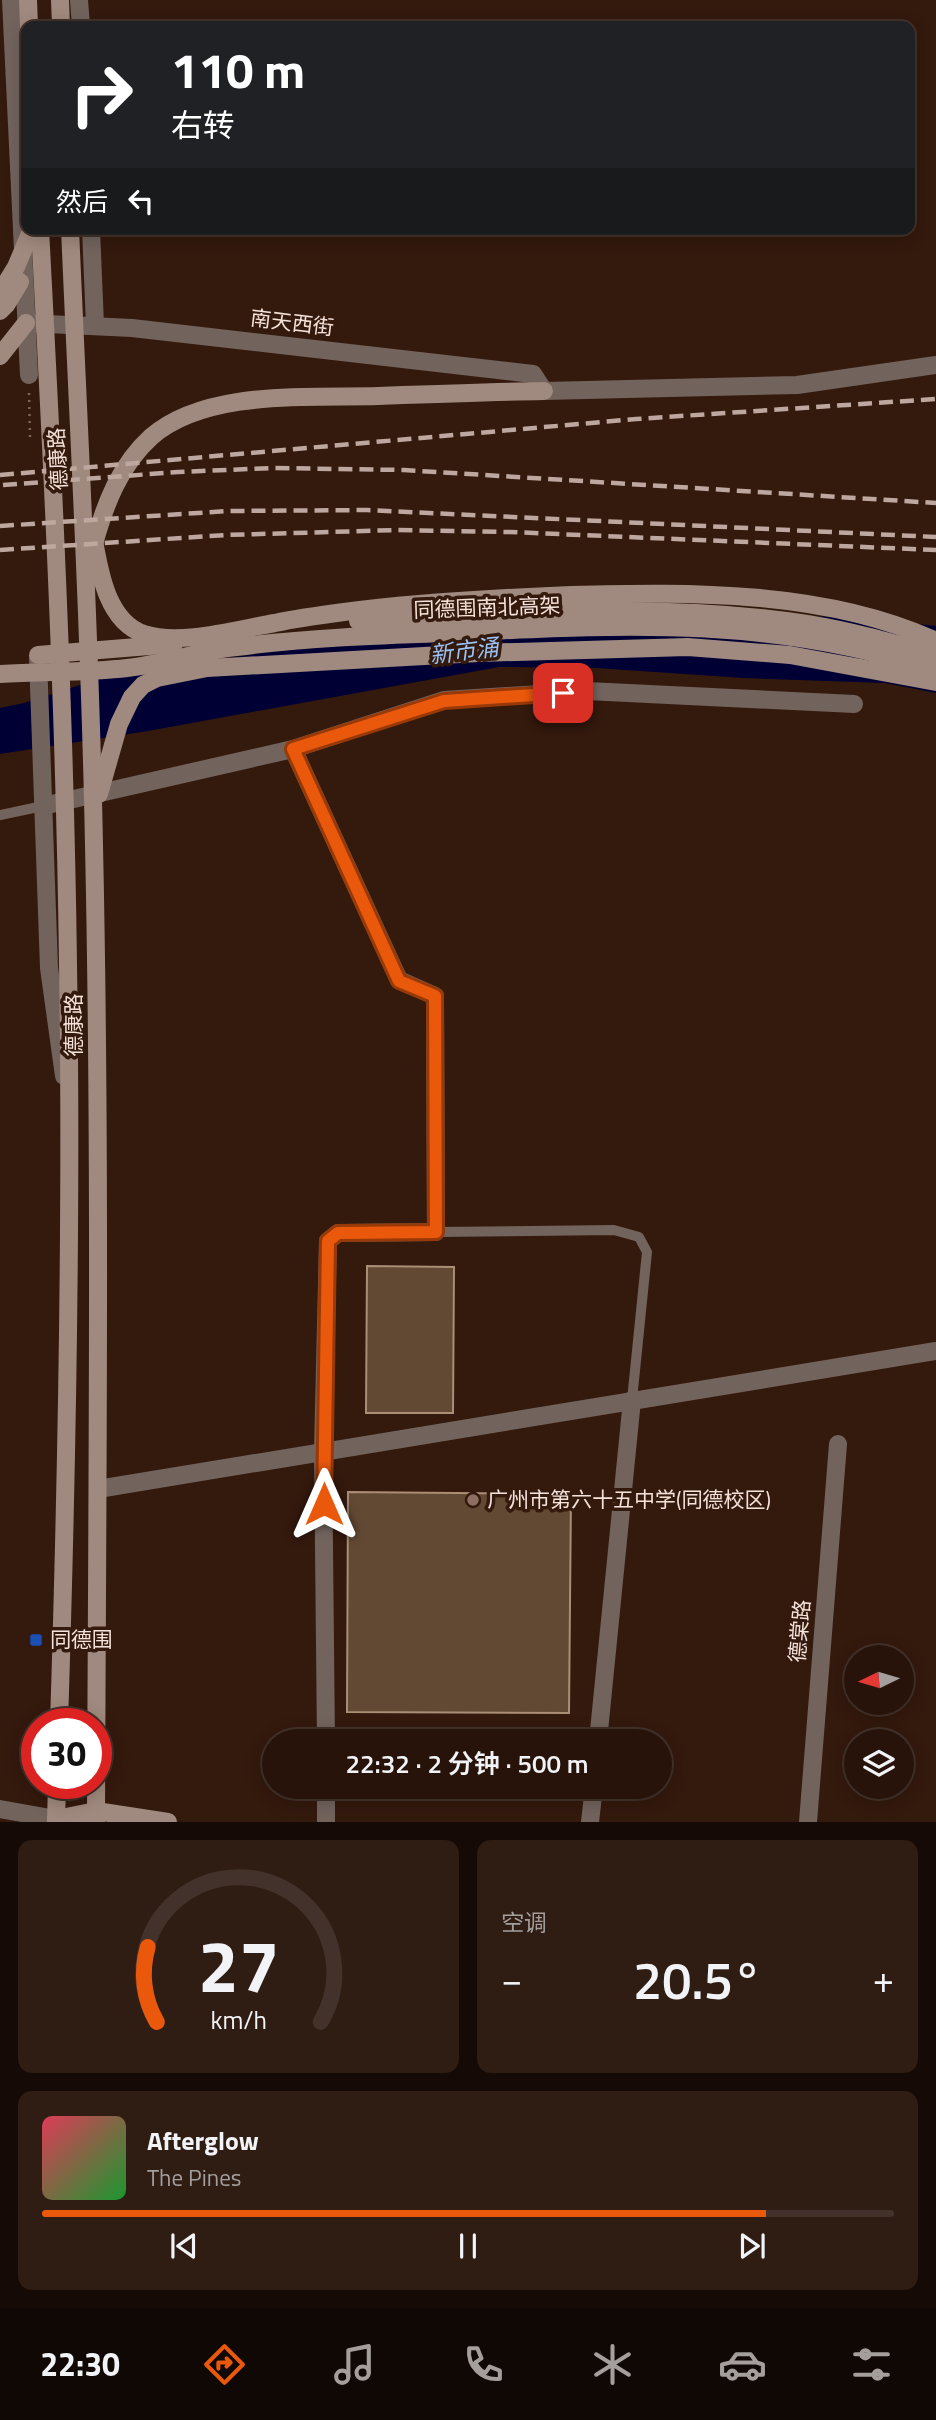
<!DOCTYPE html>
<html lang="zh">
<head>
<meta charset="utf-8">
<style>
	body { margin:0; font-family:"Titillium Web","Noto Sans SC",sans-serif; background:#2f1c13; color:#f1f3f6; height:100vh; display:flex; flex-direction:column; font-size:26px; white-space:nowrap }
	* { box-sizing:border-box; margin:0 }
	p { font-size:23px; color:#a49e9c }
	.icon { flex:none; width:38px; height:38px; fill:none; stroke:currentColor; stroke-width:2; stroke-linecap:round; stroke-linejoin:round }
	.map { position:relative; height:1822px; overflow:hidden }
	.details { display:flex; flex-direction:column; gap:18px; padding:18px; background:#150a06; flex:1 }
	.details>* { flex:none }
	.hud { position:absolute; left:21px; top:21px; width:894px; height:214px; border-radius:14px; box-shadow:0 4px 18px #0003,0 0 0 2px #43322b; background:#202124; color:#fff; overflow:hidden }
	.needle { width:46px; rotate:265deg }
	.controls { position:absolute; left:844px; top:1645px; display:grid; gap:14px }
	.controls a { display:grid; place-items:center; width:70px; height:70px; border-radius:50%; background:#27130a; box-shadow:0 4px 18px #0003,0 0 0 2px #43322b; font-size:35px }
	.speed { position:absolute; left:21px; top:1708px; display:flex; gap:14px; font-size:35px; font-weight:700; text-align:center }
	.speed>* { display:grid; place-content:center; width:91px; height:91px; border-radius:50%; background:#27130a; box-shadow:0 4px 18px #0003,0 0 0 2px #43322b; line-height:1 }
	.speed .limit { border:10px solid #d22; background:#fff; color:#111 }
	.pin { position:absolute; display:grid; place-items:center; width:60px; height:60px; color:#fff; margin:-30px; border-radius:14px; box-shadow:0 4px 10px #0006 }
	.me { position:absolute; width:77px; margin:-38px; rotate:0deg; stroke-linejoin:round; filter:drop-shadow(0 0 5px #0008) }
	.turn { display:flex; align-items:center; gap:24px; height:147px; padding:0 35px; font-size:32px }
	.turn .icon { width:91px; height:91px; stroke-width:2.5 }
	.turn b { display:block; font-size:49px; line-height:60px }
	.then { display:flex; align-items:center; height:66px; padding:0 35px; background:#0003; gap:14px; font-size:26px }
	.big { font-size:52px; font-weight:600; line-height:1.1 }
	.details .widget { flex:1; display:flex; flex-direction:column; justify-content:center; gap:10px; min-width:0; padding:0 24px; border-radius:14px; background:#2f1c13 }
	.details .dial { align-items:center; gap:0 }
	.dial svg { height:182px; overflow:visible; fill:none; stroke:#43322b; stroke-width:7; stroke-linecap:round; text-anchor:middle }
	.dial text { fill:#f1f3f6; stroke:none }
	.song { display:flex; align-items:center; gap:21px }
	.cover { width:84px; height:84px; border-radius:10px; background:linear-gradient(135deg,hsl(350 70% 55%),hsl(130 70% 35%)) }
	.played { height:7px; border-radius:4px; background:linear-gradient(90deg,#ea580c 85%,#43322b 85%) }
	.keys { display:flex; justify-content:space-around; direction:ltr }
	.heat { display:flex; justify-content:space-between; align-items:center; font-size:38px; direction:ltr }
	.details .tiles { flex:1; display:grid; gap:18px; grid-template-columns:1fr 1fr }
	.widget:last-child { grid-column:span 2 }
	.trip { position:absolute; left:262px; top:1729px; width:410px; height:70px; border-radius:35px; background:#27130a; box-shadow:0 4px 18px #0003,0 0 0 2px #43322b; font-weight:600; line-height:70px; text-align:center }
	.tabs { display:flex; height:112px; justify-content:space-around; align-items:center; background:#100804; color:#a49e9c }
	.tabs .icon { width:49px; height:49px }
	.tabs .active { color:#ea580c }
	.tabs b { font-size:32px; color:#f1f3f6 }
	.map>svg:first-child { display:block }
	.water { fill:#000034 }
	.building { fill:#624933; stroke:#aa8e76; stroke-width:2 }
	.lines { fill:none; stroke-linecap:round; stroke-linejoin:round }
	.path { stroke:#7d655b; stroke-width:2.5; stroke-dasharray:2 5; stroke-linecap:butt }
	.lane { stroke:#72635d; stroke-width:10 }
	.street { stroke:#72635d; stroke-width:18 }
	.secondary { stroke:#a0897e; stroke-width:18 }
	.rail { stroke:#bda79e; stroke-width:4.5; stroke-dasharray:14 7; stroke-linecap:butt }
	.route-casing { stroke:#983908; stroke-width:18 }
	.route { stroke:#ea580c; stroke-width:12 }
	.education-dot { fill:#8d6e63; stroke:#34190d; stroke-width:2.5 }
	.transit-dot { fill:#1a4fb4; stroke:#34190d; stroke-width:2.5 }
	.labels { text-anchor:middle; stroke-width:7; stroke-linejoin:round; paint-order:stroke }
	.street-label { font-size:21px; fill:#f4e1d9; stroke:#34190d }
	.poi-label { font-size:21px; fill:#f4e1d9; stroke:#34190d; text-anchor:start }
	.water-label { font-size:23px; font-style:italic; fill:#99c3f7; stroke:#34190d }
</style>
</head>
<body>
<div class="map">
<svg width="936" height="1822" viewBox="0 0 936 1822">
	<rect width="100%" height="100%" fill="#34190d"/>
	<!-- water -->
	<polygon class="water" points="839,616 936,626 936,693 885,683 743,678 596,668 499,667 148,731 0,754 0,708 24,703 117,673 421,631"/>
	<!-- building -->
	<g class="building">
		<polygon points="367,1266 454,1267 453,1413 366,1413"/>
		<polygon points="348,1492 571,1494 569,1713 347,1712"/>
	</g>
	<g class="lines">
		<!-- path -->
		<polyline class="path" points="29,393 30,437 35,437"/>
		<!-- lane -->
		<g class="lane">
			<polyline points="0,815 43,806"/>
			<polyline points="436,1232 614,1230 639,1237 647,1252 632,1400"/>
		</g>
		<!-- street -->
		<g class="street">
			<polyline points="11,0 29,375"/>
			<polyline points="79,0 81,26"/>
			<polyline points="91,229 95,325"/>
			<polyline points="26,323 132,328 533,374 544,391 797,385 936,365"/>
			<polyline points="38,658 49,968 64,1076"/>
			<polyline points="293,749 399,980 435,996 436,1232 338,1233 328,1241 323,1451 326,1741"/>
			<polyline points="43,806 293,749 444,700 587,691 854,704"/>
			<polyline points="98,1489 936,1351"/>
			<polyline points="598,1741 632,1400"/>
			<polyline points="326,1787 326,1822"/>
			<polyline points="0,1809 56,1819"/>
			<polyline points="590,1822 594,1787"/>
			<polyline points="808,1822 838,1444"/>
		</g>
		<!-- secondary -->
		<g class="secondary">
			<polyline points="28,0 29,26"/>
			<polyline points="60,0 61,26"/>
			<path d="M40,229C53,474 65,720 68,965C72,1218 67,1471 59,1724"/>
			<path d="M70,229C79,435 90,640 94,845C101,1170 97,1496 96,1822"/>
			<polyline points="0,293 16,267 32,229"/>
			<polyline points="0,311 6,305 20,282"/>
			<polyline points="0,356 26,323"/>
			<path d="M93,535C99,569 106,621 144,634C181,646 238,629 275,623C298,618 321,615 344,612C419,602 495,598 571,595C689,592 826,590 936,641"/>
			<path d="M94,544C105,504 120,465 151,437C206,389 310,398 378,396C434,394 489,392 544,391"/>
			<path d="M358,621C507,615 659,601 807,624C851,631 893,643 936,655"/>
			<polyline points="38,655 174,644"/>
			<path d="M0,674C42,671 85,673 127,668C164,664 199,651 236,647C313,637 391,635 469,632C630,624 781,618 936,671"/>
			<polyline points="99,794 119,724 132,697 143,685 157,678 207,668 478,653 688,647 790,655 936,682"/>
			<polyline points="56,1819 96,1811 168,1822"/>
			<polyline points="56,1822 57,1783"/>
		</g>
		<!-- rail -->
		<g class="rail">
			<polyline points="0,475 636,419 936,399"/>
			<polyline points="3,485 178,472 274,468 404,470 936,503"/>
			<polyline points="0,526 228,511 367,510 936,537"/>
			<polyline points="0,550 226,535 398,530 510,532 936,550"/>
		</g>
	</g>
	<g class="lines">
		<defs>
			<polyline id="route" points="324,1504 328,1241 338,1233 436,1232 435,996 399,981 293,749 444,701 563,693"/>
		</defs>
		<!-- route casing -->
		<use href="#route" class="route-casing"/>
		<!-- route -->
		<use href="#route" class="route"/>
	</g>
	<!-- markers -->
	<circle class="education-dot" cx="473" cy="1500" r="7"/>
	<rect class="transit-dot" x="29" y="1633" width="14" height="14" rx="3.5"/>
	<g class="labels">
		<!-- street labels -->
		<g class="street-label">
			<text transform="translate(292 323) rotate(7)" y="7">南天西街</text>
			<text transform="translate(58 459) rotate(-93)" y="7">德康路</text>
			<text transform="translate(487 608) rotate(-2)" y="7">同德围南北高架</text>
			<text transform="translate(74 1025) rotate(-90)" y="7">德康路</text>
			<text transform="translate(800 1631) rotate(-85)" y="7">德棠路</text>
		</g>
		<!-- poi labels -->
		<g class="poi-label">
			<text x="487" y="1507">广州市第六十五中学(同德校区)</text>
			<text x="50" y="1647">同德围</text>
		</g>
		<!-- water labels -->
		<g class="water-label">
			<text transform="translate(464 651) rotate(-7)" y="8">新市涌</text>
		</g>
	</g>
</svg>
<div class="controls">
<a><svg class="needle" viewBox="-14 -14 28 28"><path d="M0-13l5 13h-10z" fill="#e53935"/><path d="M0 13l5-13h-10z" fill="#a49e9c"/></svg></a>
<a><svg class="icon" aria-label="layers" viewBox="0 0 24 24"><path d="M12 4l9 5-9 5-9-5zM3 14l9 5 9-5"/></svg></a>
</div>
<div class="speed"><div class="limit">30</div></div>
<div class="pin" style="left:563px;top:693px;background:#d93025"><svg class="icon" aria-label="arrive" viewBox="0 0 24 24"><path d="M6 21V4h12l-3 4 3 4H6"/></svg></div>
<svg class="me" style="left:324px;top:1504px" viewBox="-20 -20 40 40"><path d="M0-17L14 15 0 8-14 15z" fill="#ea580c" stroke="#fff" stroke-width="4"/></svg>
<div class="trip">22:32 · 2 分钟 · 500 m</div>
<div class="hud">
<div class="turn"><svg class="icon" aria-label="right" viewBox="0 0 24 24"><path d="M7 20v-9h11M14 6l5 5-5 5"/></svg><div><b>110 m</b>右转</div></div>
<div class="then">然后<svg class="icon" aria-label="left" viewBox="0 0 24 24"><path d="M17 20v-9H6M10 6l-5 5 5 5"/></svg></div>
</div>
</div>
<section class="details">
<div class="tiles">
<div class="widget dial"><svg viewBox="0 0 100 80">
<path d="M14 69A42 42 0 1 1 86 69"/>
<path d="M14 69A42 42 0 0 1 10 36" stroke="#ea580c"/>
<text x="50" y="56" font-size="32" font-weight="700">27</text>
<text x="50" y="72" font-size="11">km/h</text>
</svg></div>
<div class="widget"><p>空调</p>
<div class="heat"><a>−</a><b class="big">20.5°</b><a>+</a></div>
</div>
<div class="widget">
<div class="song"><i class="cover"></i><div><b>Afterglow</b><p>The Pines</p></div></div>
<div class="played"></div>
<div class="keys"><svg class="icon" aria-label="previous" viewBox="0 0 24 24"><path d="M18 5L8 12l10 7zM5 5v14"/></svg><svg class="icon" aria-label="pause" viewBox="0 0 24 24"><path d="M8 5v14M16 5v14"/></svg><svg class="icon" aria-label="next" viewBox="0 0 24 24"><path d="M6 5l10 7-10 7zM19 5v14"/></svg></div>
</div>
</div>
</section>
<nav class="tabs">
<b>22:30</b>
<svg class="icon active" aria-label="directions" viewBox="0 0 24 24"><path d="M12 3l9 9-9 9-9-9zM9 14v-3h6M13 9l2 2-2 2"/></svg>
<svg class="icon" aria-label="music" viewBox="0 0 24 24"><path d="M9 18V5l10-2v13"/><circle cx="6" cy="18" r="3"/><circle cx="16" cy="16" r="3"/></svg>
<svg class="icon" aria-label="phone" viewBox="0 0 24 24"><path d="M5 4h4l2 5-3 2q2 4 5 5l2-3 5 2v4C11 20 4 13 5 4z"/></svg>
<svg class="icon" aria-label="climate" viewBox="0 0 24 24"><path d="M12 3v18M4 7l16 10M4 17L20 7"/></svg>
<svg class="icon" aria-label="car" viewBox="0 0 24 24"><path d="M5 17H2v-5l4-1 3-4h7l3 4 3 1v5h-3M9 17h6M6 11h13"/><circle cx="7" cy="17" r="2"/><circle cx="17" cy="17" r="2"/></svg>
<svg class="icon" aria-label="filters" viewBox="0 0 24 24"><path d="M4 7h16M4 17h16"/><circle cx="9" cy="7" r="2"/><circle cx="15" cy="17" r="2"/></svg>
</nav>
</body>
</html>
